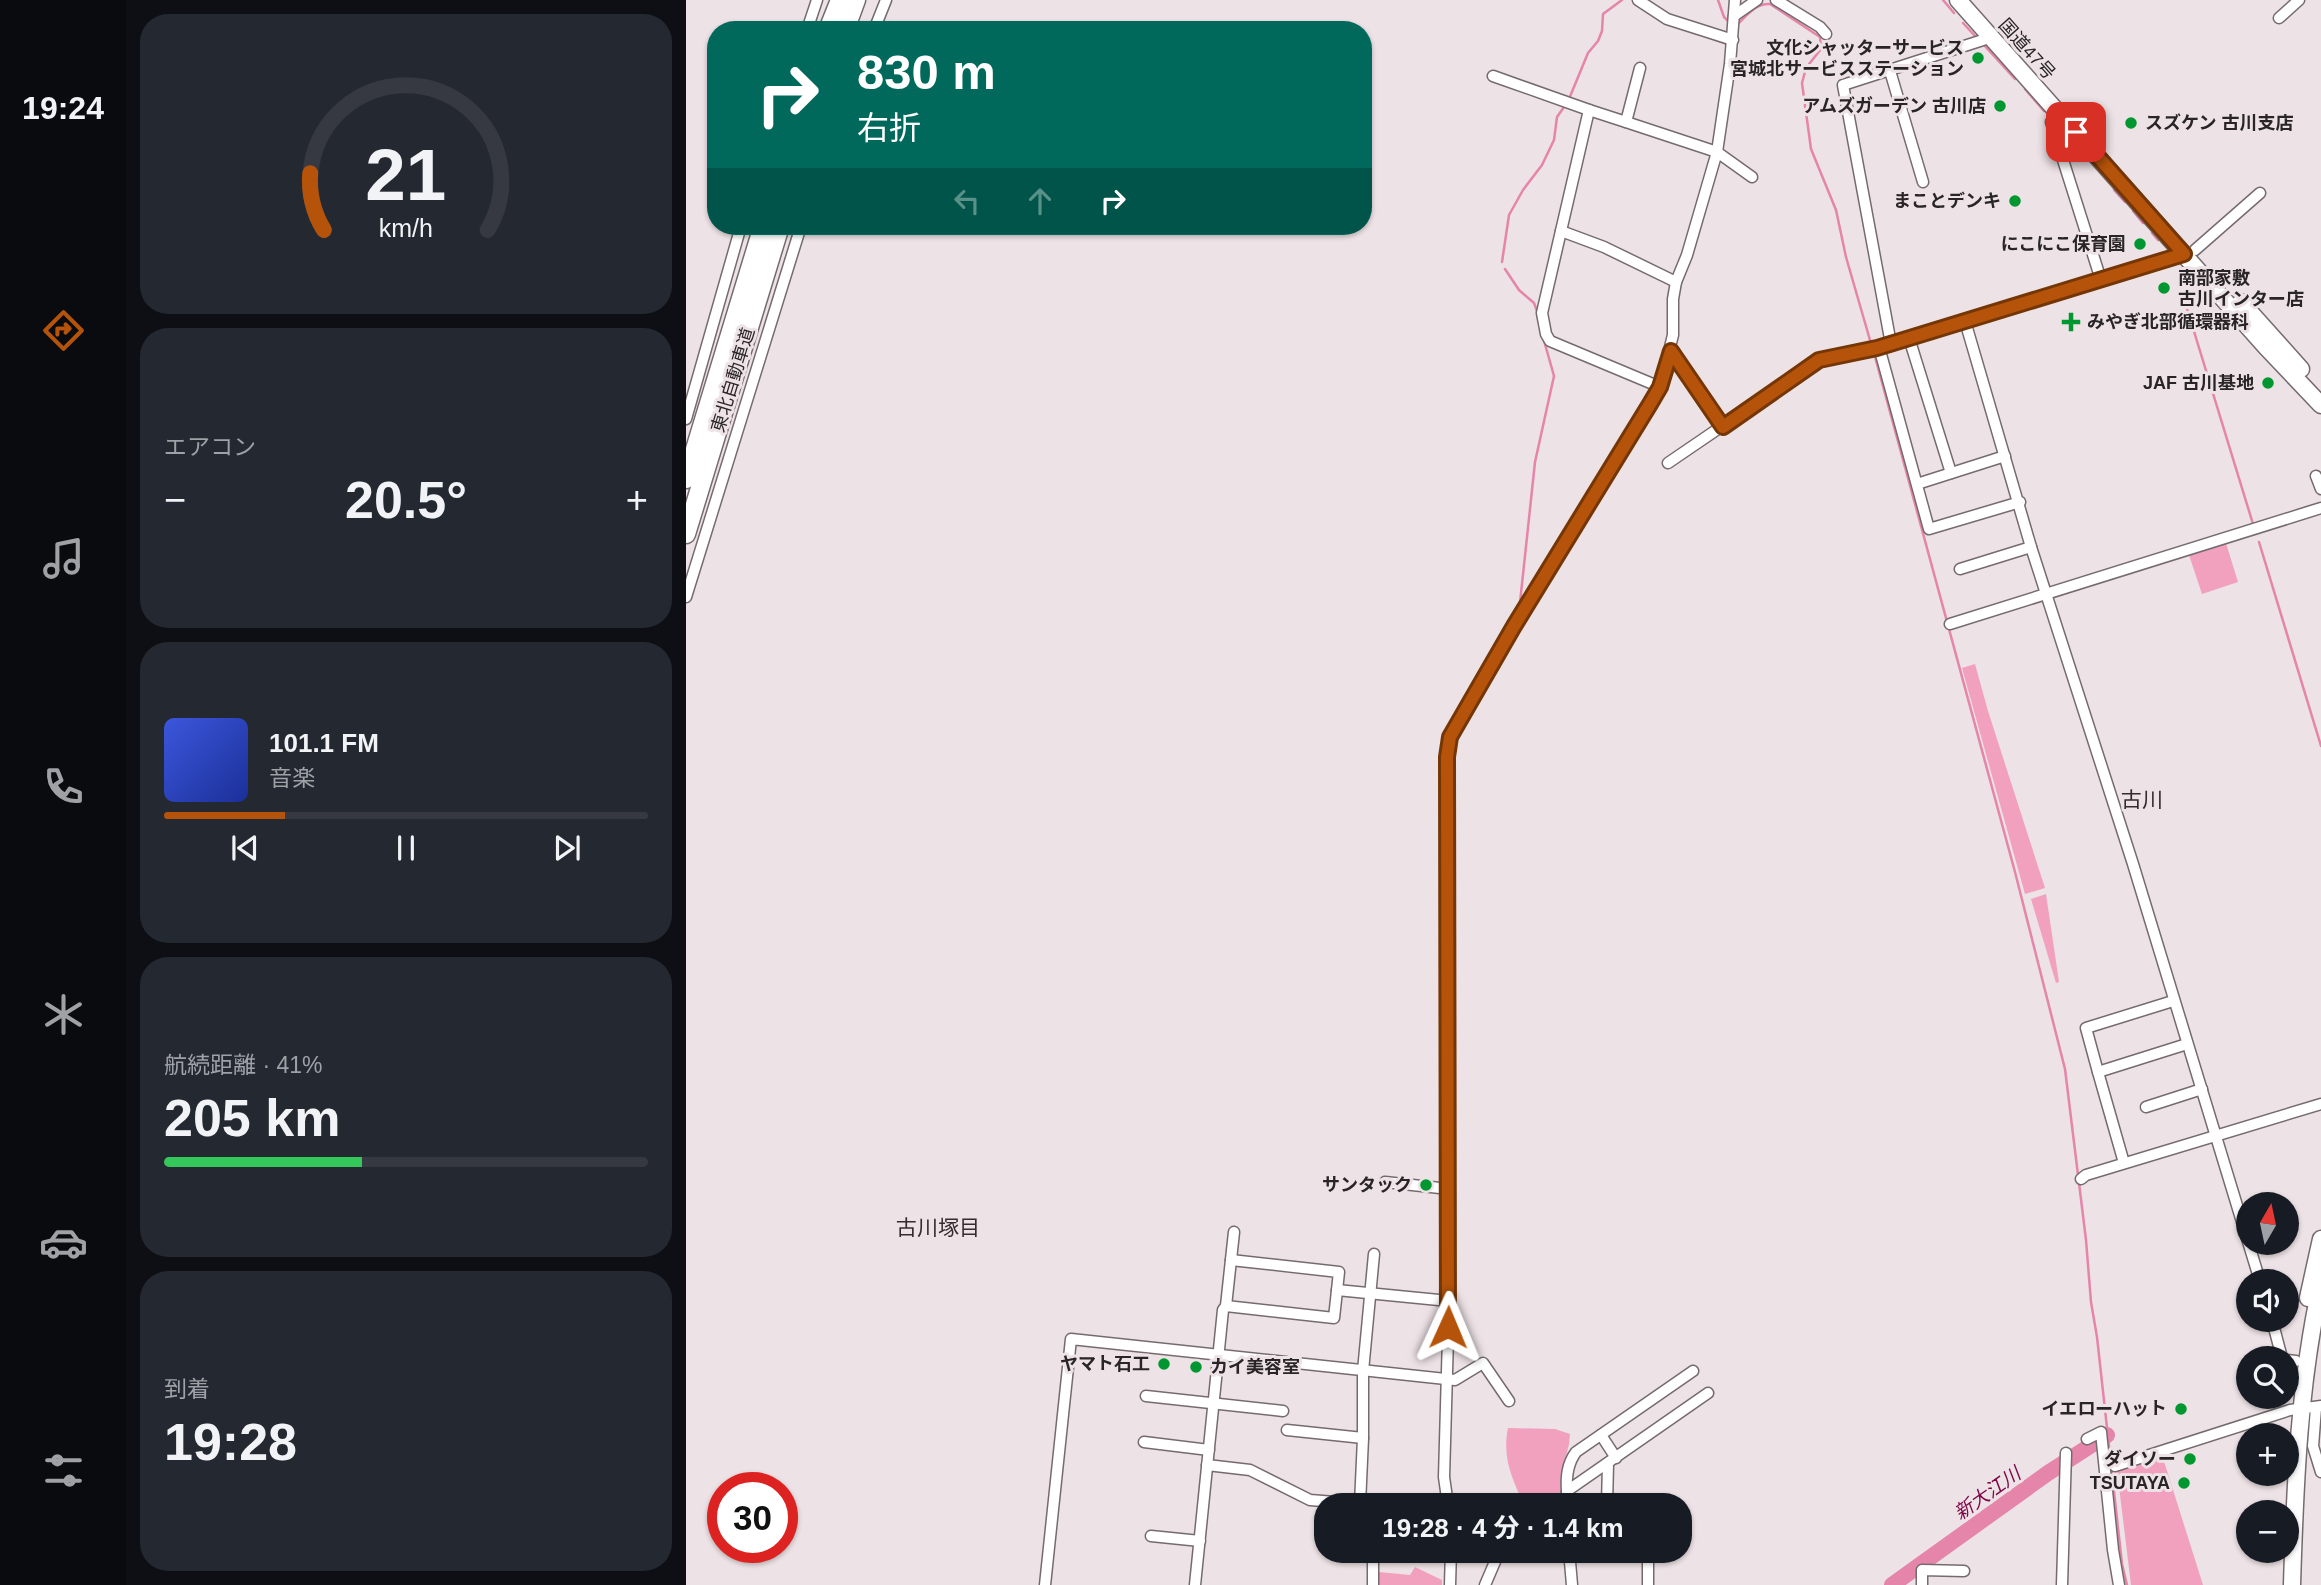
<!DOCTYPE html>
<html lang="ja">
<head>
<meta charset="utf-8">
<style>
	body { margin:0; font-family:Helvetica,"Noto Sans JP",sans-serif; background:#242831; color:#f1f3f6; height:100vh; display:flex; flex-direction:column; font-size:26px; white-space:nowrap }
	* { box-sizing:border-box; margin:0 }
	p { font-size:23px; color:#9ea1a6 }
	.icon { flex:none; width:38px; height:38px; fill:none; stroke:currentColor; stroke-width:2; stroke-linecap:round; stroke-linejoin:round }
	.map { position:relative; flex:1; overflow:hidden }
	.sheet { display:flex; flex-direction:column; gap:14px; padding:14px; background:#0d0f14; width:560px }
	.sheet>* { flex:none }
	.hud { position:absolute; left:21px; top:21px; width:665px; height:214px; border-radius:28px; box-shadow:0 2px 5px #0004; background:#00695c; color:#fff; overflow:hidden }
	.needle { width:46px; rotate:9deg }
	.buttons { position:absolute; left:1550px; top:1192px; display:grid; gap:14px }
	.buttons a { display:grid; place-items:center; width:63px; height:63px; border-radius:50%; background:#171b24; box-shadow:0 2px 5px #0004; font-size:35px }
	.speed { position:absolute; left:21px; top:1472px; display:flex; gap:14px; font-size:35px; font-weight:700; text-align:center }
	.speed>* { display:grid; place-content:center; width:91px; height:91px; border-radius:50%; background:#171b24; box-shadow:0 2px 5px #0004; line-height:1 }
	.speed .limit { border:10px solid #d22; background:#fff; color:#111 }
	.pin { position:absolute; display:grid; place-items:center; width:60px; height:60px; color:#fff; margin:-30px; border-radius:14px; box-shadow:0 4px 10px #0006 }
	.me { position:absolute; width:77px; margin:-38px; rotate:1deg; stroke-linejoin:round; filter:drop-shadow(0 0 5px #0008) }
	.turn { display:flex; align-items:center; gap:24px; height:147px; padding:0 35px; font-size:32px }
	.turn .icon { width:91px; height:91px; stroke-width:2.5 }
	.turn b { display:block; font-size:49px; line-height:60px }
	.lanes { display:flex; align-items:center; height:66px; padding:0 35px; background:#0003; justify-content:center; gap:35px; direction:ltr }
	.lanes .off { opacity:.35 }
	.big { font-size:52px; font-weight:700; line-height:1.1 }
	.sheet .widget { flex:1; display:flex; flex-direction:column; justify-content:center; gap:10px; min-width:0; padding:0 24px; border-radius:28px; background:#242831 }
	.sheet .dial { align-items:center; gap:0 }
	.dial svg { height:182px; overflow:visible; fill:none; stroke:#363941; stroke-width:7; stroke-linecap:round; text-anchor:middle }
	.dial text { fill:#f1f3f6; stroke:none }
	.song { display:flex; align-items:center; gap:21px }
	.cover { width:84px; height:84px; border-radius:10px; background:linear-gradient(135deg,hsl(230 70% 55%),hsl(230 70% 35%)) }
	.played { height:7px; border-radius:4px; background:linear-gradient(90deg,#b45309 25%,#363941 25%) }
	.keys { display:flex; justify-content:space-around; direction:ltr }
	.heat { display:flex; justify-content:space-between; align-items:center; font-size:38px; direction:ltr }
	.charge { height:10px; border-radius:5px; background:linear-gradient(90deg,#34c759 41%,#363941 0) }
	.trip { position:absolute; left:628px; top:1493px; width:378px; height:70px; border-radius:28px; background:#171b24; box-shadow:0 2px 5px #0004; font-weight:700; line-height:70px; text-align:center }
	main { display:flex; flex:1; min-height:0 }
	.menu { display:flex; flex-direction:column; width:126px; justify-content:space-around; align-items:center; background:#090b0e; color:#9ea1a6 }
	.menu .icon { width:49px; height:49px }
	.menu .on { color:#b45309 }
	.menu b { font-size:32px; color:#f1f3f6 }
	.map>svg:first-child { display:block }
	.green { fill:#f1a1be }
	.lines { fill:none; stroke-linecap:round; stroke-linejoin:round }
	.stream { stroke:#e585aa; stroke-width:2.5 }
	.river { stroke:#e585aa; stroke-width:16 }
	.minor-casing { stroke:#756b6e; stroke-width:13 }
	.trunk-casing { stroke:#756b6e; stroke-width:19 }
	.motorway-casing { stroke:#756b6e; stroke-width:21 }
	.minor { stroke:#fff; stroke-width:10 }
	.trunk { stroke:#fff; stroke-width:16 }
	.motorway { stroke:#fff; stroke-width:18 }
	.route-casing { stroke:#753606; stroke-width:18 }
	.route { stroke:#b45309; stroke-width:12 }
	.poi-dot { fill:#009730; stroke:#ede2e5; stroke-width:2.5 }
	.labels { text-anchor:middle; stroke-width:6; stroke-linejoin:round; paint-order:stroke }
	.poi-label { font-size:18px; font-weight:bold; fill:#292526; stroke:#ede2e5; text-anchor:end }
	.street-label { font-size:18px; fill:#292526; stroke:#ede2e5 }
	.water-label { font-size:19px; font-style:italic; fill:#7d0446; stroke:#ede2e5 }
	.quarter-label { font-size:21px; fill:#342c2e; stroke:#ede2e5 }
</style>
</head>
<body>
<main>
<nav class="menu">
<b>19:24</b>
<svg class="icon on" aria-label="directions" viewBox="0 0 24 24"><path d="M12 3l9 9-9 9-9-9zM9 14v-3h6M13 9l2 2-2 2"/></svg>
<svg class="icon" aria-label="music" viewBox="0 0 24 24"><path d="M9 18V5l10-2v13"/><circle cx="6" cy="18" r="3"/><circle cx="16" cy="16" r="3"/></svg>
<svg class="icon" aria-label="phone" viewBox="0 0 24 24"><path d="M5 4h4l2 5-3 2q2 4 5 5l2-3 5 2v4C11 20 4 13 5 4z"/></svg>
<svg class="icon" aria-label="climate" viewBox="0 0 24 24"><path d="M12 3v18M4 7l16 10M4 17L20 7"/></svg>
<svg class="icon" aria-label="car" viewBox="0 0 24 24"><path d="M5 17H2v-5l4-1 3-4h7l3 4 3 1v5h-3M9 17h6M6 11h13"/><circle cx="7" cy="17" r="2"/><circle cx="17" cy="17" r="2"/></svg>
<svg class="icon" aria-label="filters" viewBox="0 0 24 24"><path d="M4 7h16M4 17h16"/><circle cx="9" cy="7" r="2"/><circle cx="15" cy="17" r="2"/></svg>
</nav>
<section class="sheet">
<div class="widget dial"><svg viewBox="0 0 100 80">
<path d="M14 69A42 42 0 1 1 86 69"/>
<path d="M14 69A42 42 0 0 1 8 44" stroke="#b45309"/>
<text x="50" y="56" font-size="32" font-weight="700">21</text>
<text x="50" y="72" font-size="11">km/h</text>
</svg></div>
<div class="widget"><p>エアコン</p>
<div class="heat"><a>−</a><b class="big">20.5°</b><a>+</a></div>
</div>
<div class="widget">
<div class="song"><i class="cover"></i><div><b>101.1 FM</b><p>音楽</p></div></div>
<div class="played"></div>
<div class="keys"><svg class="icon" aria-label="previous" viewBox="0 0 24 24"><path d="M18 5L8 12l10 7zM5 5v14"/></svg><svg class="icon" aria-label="pause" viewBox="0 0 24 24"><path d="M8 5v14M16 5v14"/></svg><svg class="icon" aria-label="next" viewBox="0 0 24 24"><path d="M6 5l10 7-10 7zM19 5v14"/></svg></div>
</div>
<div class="widget"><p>航続距離 · 41%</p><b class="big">205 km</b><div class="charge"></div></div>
<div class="widget"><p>到着</p><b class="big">19:28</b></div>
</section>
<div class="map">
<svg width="1635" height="1585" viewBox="0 0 1635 1585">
	<rect width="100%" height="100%" fill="#ede2e5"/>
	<!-- green -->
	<g class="green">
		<polygon points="1539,540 1552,582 1516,594 1502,552"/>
		<polygon points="1289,664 1302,711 1359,888 1339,894 1276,668"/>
		<polygon points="1360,894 1373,982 1370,983 1345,899"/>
		<path d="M822,1428L869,1429L884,1434L883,1444L875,1476L876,1505H838C826,1478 816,1458 822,1428Z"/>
		<polygon points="1476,1455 1517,1585 1445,1585 1431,1470"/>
		<polygon points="729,1567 756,1580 756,1585 692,1585 693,1572 724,1575"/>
	</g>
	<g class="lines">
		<!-- stream -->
		<g class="stream">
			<polyline points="1032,0 1038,17 1045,24"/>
			<polyline points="1257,0 1268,13"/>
			<polyline points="1277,23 1291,38"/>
			<path d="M1051,25C1061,15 1070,3 1084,4L1134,37L1135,49L1120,68L1116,83L1125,149L1150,210L1160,257L1186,347"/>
			<polyline points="1017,35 1041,44"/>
			<polyline points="1297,44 1329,79"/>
			<polyline points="1339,89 1358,111"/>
			<polyline points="883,99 902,53 912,41 916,31 917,14 936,0"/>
			<polyline points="1428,190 1439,202"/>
			<polyline points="1447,211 1457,223"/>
			<polyline points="1466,233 1472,240"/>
			<polyline points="816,262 823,215 837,190 856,165 868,140 871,117 878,107"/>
			<polyline points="819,269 833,290 848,303 851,311 855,331"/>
			<polyline points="1499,302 1567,524"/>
			<polyline points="1188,353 1329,872 1379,1069 1400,1240 1405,1302 1411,1337 1436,1564 1441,1585"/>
			<polyline points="1573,542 1635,746"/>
			<polyline points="833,612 849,462 868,376 857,337"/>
			<polyline points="757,748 757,853"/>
		</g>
		<!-- river -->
		<polyline class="river" points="1206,1585 1362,1473 1421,1435"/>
		<defs>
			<g id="minor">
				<polyline points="952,0 981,19 1047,40"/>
				<polyline points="1090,0 1134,27 1140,34"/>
				<polyline points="1048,16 1071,0"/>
				<polyline points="1593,18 1613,0"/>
				<polyline points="121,30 131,0"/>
				<polyline points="188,30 200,0"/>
				<polyline points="954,68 940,122 903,110 856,313 860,334 864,341 974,387"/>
				<polyline points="1204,71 1237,182"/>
				<polyline points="807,76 903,110"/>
				<polyline points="1372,112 1365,122 1415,280"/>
				<polyline points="940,122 1031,152 1066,177"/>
				<polyline points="875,231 918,247 990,282"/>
				<polyline points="1509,250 1574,193"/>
				<polyline points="1279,321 1345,547 1447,864 1574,1281"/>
				<polyline points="1223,338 1265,473"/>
				<polyline points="1205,344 1157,85 1297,40 1302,34"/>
				<polyline points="1193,347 1243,529 1334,502"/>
				<polyline points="984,351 1037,427"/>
				<polyline points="0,419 55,226"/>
				<polyline points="982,463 1133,360 1184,350 1498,254"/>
				<polyline points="1630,476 1635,489"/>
				<polyline points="1231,484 1319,456"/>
				<polyline points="1274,569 1345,547"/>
				<polyline points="0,597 115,226"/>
				<polyline points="1264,624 1635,508"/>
				<polyline points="1487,1001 1400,1028 1412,1072 1501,1044"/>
				<polyline points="1412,1072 1438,1163"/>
				<polyline points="1460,1107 1516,1089"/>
				<polyline points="1395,1179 1400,1175 1635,1104"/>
				<polyline points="699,1182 763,1189"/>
				<polyline points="651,1290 763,1301"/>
				<polyline points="540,1306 648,1318 653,1272 545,1260"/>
				<polyline points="1586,1320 1596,1358"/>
				<polyline points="1601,1360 1610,1361"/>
				<polyline points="460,1396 597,1411"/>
				<polyline points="1630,1408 1627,1446 1635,1472"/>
				<polyline points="601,1430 677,1438"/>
				<polyline points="915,1435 930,1458"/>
				<polyline points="1401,1439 1415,1432 1427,1550 1433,1585"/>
				<polyline points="458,1442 523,1450"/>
				<polyline points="521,1465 564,1470 624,1500 674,1504"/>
				<polyline points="1429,1466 1604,1410 1635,1406"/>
				<path d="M881,1491C880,1477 881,1464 890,1452L1007,1371"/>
				<polyline points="676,1505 674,1504 677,1438 677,1371 688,1254"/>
				<polyline points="762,1505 758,1477 763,1301 762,748 764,737 829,627 974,387 987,335 987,299 990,282 1001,255 1031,152 1044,64 1049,0"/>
				<polyline points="881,1505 881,1491 1022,1393"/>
				<polyline points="921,1505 922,1463"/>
				<polyline points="465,1536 514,1541"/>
				<polyline points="687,1550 687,1585"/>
				<polyline points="883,1550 886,1585"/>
				<polyline points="359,1585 385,1339 769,1380 797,1363 823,1401"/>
				<polyline points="509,1585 537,1310 540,1306 548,1232"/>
				<polyline points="764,1585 765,1550"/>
				<polyline points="799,1585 814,1550"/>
				<polyline points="962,1585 962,1550"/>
				<polyline points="1236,1585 1236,1570 1278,1571"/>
				<polyline points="1376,1585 1380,1453"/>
			</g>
			<g id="trunk">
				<polyline points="1272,0 1579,346 1635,405"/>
				<polyline points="1555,302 1615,369"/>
				<polyline points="1622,1298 1635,1239"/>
				<path d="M1606,1585C1609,1484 1613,1383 1635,1284"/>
			</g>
			<g id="motorway">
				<polyline points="142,30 154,0"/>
				<polyline points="159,30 170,0"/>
				<polyline points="0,479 77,226"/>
				<polyline points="0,534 94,226"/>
			</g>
		</defs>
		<!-- minor casing -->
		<use href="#minor" class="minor-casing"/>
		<!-- trunk casing -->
		<use href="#trunk" class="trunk-casing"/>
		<!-- motorway casing -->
		<use href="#motorway" class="motorway-casing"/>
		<!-- minor -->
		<use href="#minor" class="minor"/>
		<!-- trunk -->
		<use href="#trunk" class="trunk"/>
		<!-- motorway -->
		<use href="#motorway" class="motorway"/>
	</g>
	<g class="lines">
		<defs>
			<polyline id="route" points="762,1327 761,757 764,737 828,626 964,404 974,387 985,351 1037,427 1133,360 1191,348 1498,254 1390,132"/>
		</defs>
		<!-- route casing -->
		<use href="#route" class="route-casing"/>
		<!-- route -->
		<use href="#route" class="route"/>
	</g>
	<!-- markers -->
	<g class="poi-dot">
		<circle cx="1292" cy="58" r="7"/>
		<circle cx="1314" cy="106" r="7"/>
		<circle cx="1445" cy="123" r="7"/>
		<circle cx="1329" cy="201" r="7"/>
		<circle cx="1454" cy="244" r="7"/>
		<circle cx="1478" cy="288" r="7"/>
		<path d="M1381.5 311.5h7v7h7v7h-7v7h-7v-7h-7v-7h7z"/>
		<circle cx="1582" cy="383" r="7"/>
		<circle cx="740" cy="1185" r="7"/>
		<circle cx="478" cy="1364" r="7"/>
		<circle cx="510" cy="1367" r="7"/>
		<circle cx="1495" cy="1409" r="7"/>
		<circle cx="1504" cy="1459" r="7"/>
		<circle cx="1498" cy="1483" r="7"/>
	</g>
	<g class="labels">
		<!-- poi labels -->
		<g class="poi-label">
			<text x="1278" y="54">文化シャッターサービス<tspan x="1278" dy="21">宮城北サービスステーション</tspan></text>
			<text x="1300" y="112">アムズガーデン 古川店</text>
			<text x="1459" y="129" text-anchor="start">スズケン 古川支店</text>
			<text x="1315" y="207">まことデンキ</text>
			<text x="1440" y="250">にこにこ保育園</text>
			<text x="1492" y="284" text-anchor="start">南部家敷<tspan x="1492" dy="21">古川インター店</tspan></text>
			<text x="1401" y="328" text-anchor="start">みやぎ北部循環器科</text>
			<text x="1568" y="389">JAF 古川基地</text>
			<text x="726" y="1191">サンタック</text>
			<text x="464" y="1370">ヤマト石工</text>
			<text x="524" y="1373" text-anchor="start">カイ美容室</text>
			<text x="1481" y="1415">イエローハット</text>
			<text x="1490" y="1465">ダイソー</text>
			<text x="1484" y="1489">TSUTAYA</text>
		</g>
		<!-- street labels -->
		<g class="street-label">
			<text transform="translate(1341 49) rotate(48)" y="6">国道47号</text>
			<text transform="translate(47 380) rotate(-73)" y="6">東北自動車道</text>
		</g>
		<!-- water labels -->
		<g class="water-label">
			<text transform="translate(1301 1493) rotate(-35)" y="7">新大江川</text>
		</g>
		<!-- quarter labels -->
		<g class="quarter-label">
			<text x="1456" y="807">古川</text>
			<text x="252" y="1235">古川塚目</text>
		</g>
	</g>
</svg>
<div class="buttons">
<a><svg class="needle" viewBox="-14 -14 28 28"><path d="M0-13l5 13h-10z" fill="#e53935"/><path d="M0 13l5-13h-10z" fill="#9ea1a6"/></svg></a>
<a><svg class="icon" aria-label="sound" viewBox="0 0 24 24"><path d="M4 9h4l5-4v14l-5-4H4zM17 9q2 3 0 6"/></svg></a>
<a><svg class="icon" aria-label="search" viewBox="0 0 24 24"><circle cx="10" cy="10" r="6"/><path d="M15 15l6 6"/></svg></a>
<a>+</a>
<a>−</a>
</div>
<div class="speed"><div class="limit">30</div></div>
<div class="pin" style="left:1390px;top:132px;background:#d93025"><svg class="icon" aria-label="arrive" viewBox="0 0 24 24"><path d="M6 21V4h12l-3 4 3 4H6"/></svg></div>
<svg class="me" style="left:762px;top:1327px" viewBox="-20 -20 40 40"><path d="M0-17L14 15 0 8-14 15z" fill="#b45309" stroke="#fff" stroke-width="4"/></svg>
<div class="trip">19:28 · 4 分 · 1.4 km</div>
<div class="hud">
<div class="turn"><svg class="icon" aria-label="right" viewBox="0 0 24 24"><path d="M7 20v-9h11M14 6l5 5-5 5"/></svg><div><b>830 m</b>右折</div></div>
<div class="lanes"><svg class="icon off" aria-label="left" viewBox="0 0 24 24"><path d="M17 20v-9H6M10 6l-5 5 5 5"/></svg><svg class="icon off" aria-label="ahead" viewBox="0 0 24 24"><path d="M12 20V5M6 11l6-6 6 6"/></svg><svg class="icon" aria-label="right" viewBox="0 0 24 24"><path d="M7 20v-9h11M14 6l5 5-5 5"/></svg></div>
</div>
</div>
</main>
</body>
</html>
